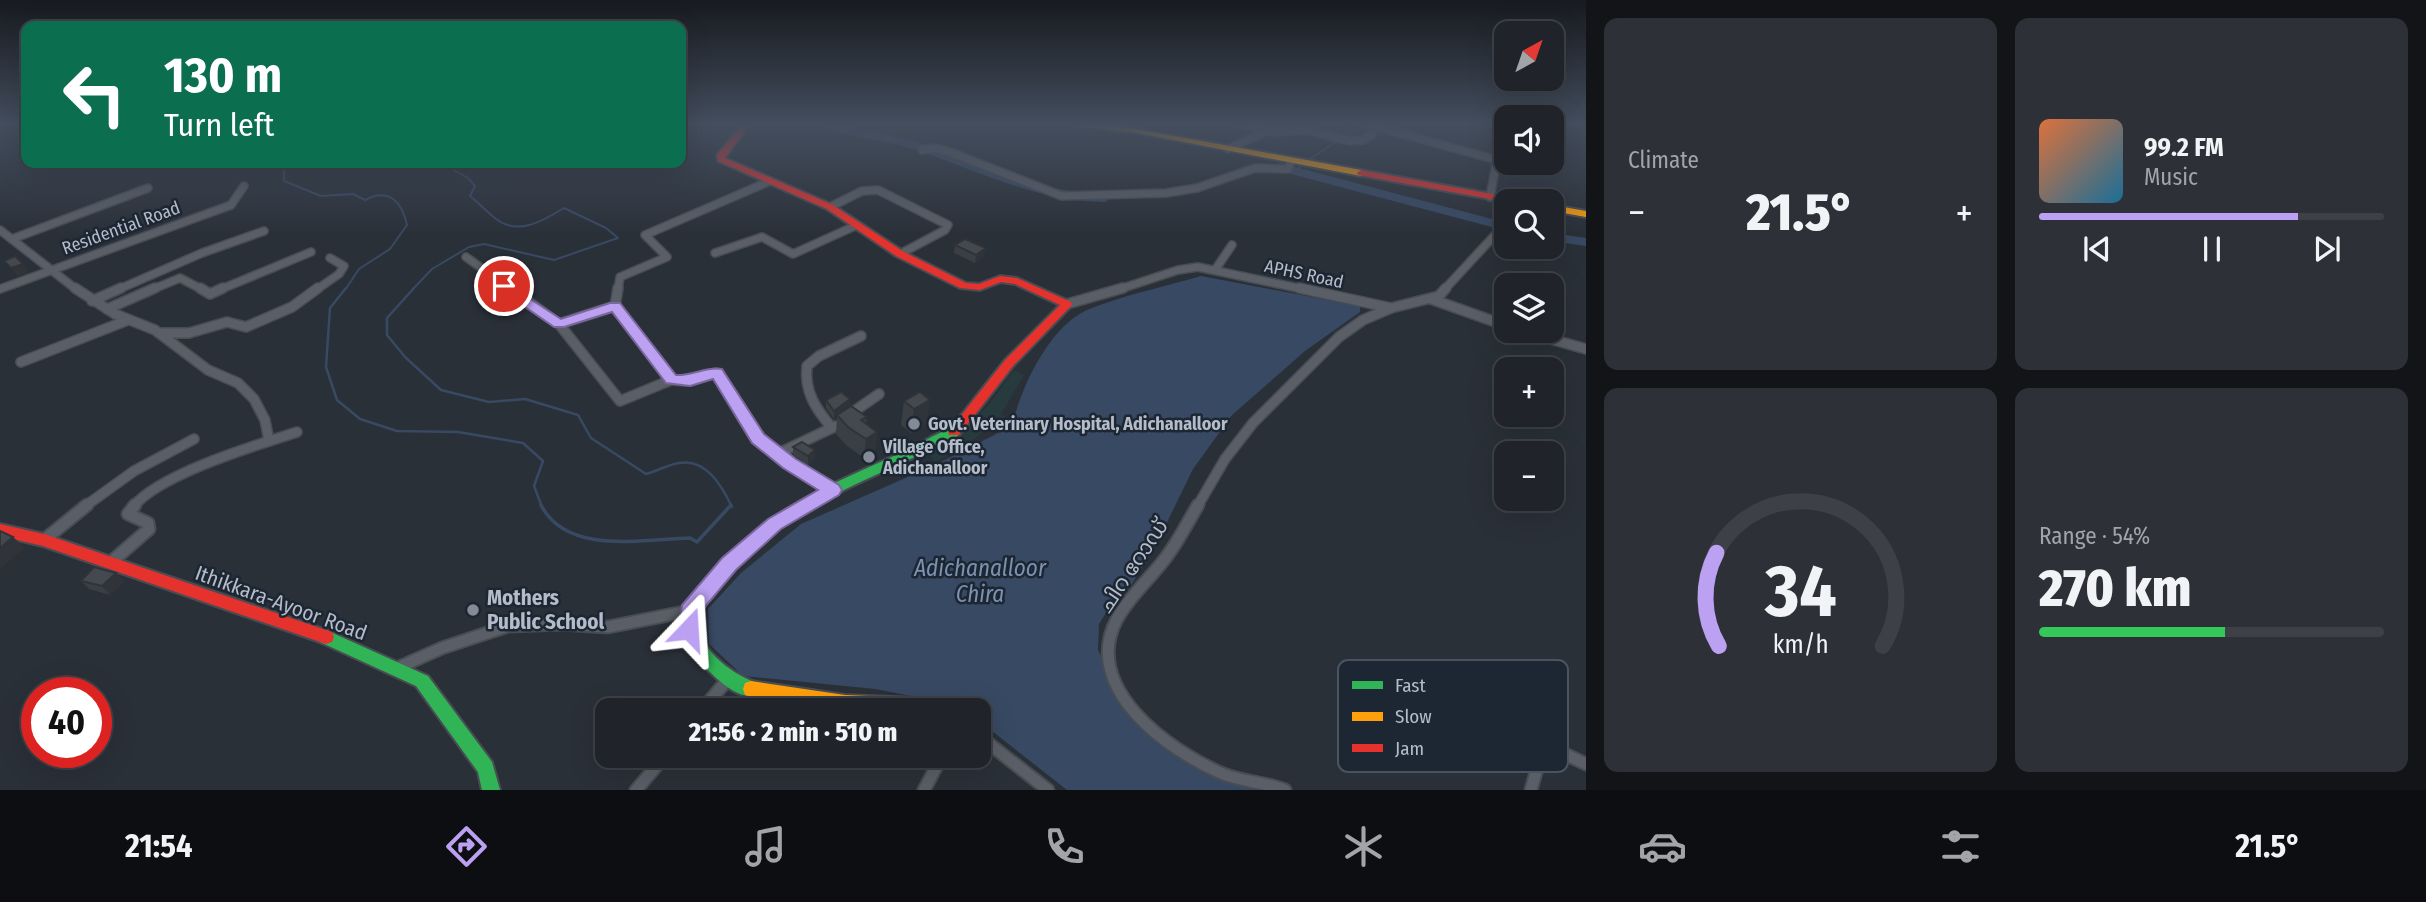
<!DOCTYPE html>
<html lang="en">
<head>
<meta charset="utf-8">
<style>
	body { margin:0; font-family:"Fira Sans Condensed","Noto Sans Malayalam",sans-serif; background:#2d3036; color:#f1f3f6; height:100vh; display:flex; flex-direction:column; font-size:26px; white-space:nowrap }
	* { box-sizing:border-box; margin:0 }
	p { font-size:23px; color:#a2a4a8 }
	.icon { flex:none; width:38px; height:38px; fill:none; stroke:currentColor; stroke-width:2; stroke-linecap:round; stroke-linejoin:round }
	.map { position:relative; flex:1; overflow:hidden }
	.panel { display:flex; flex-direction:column; gap:18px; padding:18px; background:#121417; width:840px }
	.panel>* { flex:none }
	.top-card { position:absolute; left:21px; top:21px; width:665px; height:147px; border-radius:14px; box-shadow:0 7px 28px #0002,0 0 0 2px #3d4147; background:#0b6e4f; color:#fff; overflow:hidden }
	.needle { width:46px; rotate:40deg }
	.controls { position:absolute; left:1494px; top:21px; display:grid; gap:14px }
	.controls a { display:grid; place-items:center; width:70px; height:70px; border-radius:14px; background:#20242a; box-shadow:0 7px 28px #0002,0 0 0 2px #3d4147; font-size:35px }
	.speed { position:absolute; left:21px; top:677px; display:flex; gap:14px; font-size:35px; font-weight:700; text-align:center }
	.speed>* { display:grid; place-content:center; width:91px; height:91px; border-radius:50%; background:#20242a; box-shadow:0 7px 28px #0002,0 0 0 2px #3d4147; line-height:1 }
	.speed .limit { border:10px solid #d22; background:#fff; color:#111 }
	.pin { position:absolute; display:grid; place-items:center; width:60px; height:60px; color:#fff; margin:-30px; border:4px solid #fff; border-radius:50%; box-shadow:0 2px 7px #0007 }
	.me { position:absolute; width:77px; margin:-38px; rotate:20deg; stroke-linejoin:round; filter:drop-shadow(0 0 5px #0008) }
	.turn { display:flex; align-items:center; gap:24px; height:147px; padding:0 28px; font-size:32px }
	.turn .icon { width:91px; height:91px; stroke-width:2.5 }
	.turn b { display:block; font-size:49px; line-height:60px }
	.big { font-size:52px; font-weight:800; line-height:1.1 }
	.panel .card { flex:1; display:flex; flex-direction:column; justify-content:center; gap:10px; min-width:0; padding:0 24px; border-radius:14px; background:#2d3036 }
	.panel .dial { align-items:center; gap:0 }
	.dial svg { height:182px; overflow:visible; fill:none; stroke:#3d4147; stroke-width:7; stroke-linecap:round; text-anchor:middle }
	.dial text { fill:#f1f3f6; stroke:none }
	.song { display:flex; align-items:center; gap:21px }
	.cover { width:84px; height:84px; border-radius:10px; background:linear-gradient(135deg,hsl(20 70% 55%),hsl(200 70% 35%)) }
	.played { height:7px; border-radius:4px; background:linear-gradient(90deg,#bca0f2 75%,#3d4147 75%) }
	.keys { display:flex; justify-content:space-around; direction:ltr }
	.heat { display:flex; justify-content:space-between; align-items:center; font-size:38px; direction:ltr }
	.charge { height:10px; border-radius:5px; background:linear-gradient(90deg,#34c759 54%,#3d4147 0) }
	.panel .tiles { flex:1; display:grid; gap:18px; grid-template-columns:repeat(2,1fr) }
	.trip { position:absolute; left:595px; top:698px; width:396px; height:70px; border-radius:14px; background:#20242a; box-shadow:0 7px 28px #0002,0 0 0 2px #3d4147; font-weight:800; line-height:70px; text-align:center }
	.tabs { display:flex; height:112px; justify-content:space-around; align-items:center; background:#0d0e11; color:#a2a4a8 }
	.tabs .icon { width:49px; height:49px }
	.tabs .selected { color:#bca0f2 }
	.tabs b { font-size:32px; color:#f1f3f6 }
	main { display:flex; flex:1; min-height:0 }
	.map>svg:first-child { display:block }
	.green { fill:#273a3e }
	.water { fill:#384963 }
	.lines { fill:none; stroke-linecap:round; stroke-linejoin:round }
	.stream-far2 { stroke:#384963; stroke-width:2 }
	.stream-far1 { stroke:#384963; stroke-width:2.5 }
	.stream { stroke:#384963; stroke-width:3.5 }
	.canal { stroke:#384963; stroke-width:8 }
	.street-far2-casing { stroke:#484c53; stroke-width:10 }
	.street-far1-casing { stroke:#484c53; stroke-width:12 }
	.street-casing { stroke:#484c53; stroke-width:15 }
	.fast-casing { stroke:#484c53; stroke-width:4 }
	.slow-casing { stroke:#484c53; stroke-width:4 }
	.jam-casing { stroke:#484c53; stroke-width:4 }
	.street-far2 { stroke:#5a5e66; stroke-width:7 }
	.street-far1 { stroke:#5a5e66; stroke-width:9 }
	.street { stroke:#5a5e66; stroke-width:11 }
	.fast { fill:#30b455; fill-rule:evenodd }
	.slow { fill:#ff9f0a; fill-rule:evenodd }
	.jam { fill:#e5322d; fill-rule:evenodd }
	.wall { fill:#3a3f45 }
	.shaded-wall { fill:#303338 }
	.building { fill:#444950; stroke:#303338; stroke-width:2 }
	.route { fill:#bca0f2; stroke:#7a689d; stroke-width:2 }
	.poi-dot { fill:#848b96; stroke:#1d2633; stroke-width:2.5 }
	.labels { text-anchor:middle; stroke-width:5; stroke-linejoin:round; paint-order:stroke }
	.street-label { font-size:18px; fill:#b4bcc9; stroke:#1d2633 }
	.poi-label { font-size:18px; font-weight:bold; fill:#b4bcc9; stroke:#1d2633; text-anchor:start }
	.near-street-label { font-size:21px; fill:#b4bcc9; stroke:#1d2633 }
	.near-poi-label { font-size:21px; font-weight:bold; fill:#b4bcc9; stroke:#1d2633; text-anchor:start }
	.near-water-label { font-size:23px; font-style:italic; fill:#7c92b1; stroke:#1d2633 }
	.key { fill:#1d2633; stroke:#4a5360; stroke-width:2 }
	.key-label { font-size:19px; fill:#b4bcc9 }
</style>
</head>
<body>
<main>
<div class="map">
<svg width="1586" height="790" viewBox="0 0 1586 790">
	<rect width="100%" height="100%" fill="#2a3038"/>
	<!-- green -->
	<path class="green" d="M1014,370L1024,375L1001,414L1009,419L1004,425L994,420L977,437L935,462L928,453C974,427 984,412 1014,370Z"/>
	<!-- water -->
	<path class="water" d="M1201,276L1360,306V312L1305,351L1232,415L1193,469L1156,545L1130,587L1112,603L1099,624L1098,650L1122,699L1149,734L1267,790H1067L978,720V710H966L958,705L875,689L743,676L709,644L708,609L741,573L801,524L935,465L1012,426C1021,387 1049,327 1087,310C1123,295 1164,287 1201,276Z"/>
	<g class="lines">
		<!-- stream-far2 -->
		<g class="stream-far2">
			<polyline points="1345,137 1352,133 1351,124"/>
			<polyline points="1307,161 1339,140"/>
			<path d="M276,163L284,168V181L321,196L353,194L365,200C389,187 402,202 407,225L390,249L359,269L345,290"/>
			<polyline points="1296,170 1302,165"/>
			<path d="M412,290L432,269L469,247L484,244L554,260L618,238L606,228L564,208C543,221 518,236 496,219C487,212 479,203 470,196L475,186L468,178L441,163"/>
		</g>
		<!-- stream-far1 -->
		<g class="stream-far1">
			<polyline points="346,288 330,308 326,367 337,400 360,419 397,431 458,432 523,443 543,461 534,486 542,507"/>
			<path d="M414,288L387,318V335L405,357L441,390L489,402L525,399L578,415L591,438L646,474C657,471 667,465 679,463C706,458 722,486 732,507"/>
		</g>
		<!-- stream -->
		<path class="stream" d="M541,505C567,556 644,539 690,538L697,542L731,505"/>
		<!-- canal -->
		<g class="canal">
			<path d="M827,124C856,135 887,136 917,146C980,167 1036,197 1104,198"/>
			<polyline points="1280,167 1507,227"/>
			<polyline points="1552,237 1586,242"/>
		</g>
		<defs>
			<g id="street-far2">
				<polyline points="1241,124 1277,132 1306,130 1350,141 1363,140 1372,134 1369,124"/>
				<polyline points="1370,125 1497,160 1490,197"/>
				<polyline points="1228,149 1267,131"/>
				<polyline points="922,150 935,148 950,152 1062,196 1166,193 1197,188 1255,168 1288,169 1291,161"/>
				<polyline points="830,207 862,191 878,190 948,225 945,230 900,254"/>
				<polyline points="0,230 77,290"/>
				<polyline points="12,239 148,188"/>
				<polyline points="715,253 762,237 793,254 857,225"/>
				<polyline points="466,257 512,290"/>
				<polyline points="1215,270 1232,245"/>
				<polyline points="0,289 231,205 244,186"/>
				<polyline points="117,290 202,253 264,231"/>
				<polyline points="151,290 180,278 203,290"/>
				<polyline points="219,290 311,252"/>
				<polyline points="316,290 339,274 344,266 330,258"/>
				<polyline points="618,290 620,277 667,257 645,235 770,181"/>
				<polyline points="1117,290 1178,270 1198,267 1307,290"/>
				<polyline points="1444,290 1507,222"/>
			</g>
			<g id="street-far1">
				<polyline points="75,288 115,314 155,330 208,370 238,383 254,399 265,420 269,441"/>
				<polyline points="200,288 210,294 223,288"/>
				<polyline points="510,288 559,324 615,306 671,380 690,381 716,373 758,438 789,463 833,490"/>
				<polyline points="1299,288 1391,308 1439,296 1446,288"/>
				<polyline points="1431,299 1507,326"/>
				<polyline points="92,301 121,288"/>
				<polyline points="1067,304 1123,288"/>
				<polyline points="615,306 618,288"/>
				<polyline points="107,309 155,288"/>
				<polyline points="559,324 620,401 671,380"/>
				<polyline points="1522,331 1586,349"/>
				<polyline points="159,333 189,333 227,322 246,327 292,307 318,288"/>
				<polyline points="21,362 128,320"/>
				<polyline points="846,417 879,394"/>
				<path d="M832,428C816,409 804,392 807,366L819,356L861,336"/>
				<polyline points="777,454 836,426"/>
				<polyline points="84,507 134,471 194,439"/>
				<path d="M133,507C159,474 257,445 297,432"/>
				<polyline points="1197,507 1225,459 1253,423 1339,337 1363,320 1391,308"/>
			</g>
			<g id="street">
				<path d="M1198,505C1188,522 1179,540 1167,556C1152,577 1130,595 1117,619C1080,688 1169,751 1223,774C1243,782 1265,782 1285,790"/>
				<polyline points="44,540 87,505"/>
				<polyline points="110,563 149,529 148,523 128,514 135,505"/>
				<polyline points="397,668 442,648 508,626 562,624 608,627 689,611"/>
				<polyline points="702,710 728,679"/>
				<polyline points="978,735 1048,790"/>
				<polyline points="636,790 665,756"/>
				<polyline points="924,790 942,756"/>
				<polyline points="1531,790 1540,758 1548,751 1567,755 1586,764"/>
			</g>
			<g id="fast">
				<path d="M954,427L959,429L960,432L959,435C900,467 833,489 778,529C747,552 722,583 697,613C695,647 728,672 757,683L759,689L757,695C741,700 722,684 711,673C695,659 678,637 681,614C683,603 696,592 703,584C721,564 739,544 760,528C800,496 850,476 896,455C915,447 934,434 954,427Z"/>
				<polygon points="326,630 428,676 492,762 500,790 482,790 478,772 416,686 320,642 318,637 320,632"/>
			</g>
			<g id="slow">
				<polygon points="1072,124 1098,124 1137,129 1361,170 1365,173 1361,176 1137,133 1076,126"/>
				<polygon points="1552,205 1586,211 1586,217 1552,211"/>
				<polygon points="751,681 845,695 916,698 935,704 938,710 842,710 751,697 745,695 743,689 745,683"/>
			</g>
			<g id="jam">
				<polygon points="742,124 750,124 725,158 833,205 904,252 966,283 979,284 1000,276 1017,278 1071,302 1072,304 1071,306 1013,366 959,435 949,435 948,432 1005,360 1060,305 1015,284 1001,282 980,290 960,288 896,256 827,209 718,161 717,155"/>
				<polygon points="1361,170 1514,198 1519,201 1507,202 1358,175 1357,173"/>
				<polygon points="0,524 44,534 326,630 332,632 334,637 332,642 326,644 43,546 0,536"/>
			</g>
		</defs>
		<!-- street-far2 casing -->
		<use href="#street-far2" class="street-far2-casing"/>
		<!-- street-far1 casing -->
		<use href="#street-far1" class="street-far1-casing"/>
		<!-- street casing -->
		<use href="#street" class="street-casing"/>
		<!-- fast casing -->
		<use href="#fast" class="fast-casing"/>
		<!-- slow casing -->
		<use href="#slow" class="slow-casing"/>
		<!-- jam casing -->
		<use href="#jam" class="jam-casing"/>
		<!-- street-far2 -->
		<use href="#street-far2" class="street-far2"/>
		<!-- street-far1 -->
		<use href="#street-far1" class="street-far1"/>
		<!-- street -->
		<use href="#street" class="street"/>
		<!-- fast -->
		<use href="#fast" class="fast"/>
		<!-- slow -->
		<use href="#slow" class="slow"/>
		<!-- jam -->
		<use href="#jam" class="jam"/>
	</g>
	<!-- wall -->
	<g class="wall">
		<polygon points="955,245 984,256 975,263 954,253"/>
		<polygon points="826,400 850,407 867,417 866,424 877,432 875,451 864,458 847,446 836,434 837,416 834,419 826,408"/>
		<polygon points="930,400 926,424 911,433 901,425 904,401"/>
		<polygon points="793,447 815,458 808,465 793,455"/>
		<polygon points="116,573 124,581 110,595 89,589 81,581"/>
	</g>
	<!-- shaded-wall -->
	<g class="shaded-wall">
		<polygon points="986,248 984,256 975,263 976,255"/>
		<polygon points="23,264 29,272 17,276 11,268"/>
		<polygon points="850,399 850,407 834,419 834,411"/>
		<polygon points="930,400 926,424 911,433 914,409"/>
		<polygon points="877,432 875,451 864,458 866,439"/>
		<polygon points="815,450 815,458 808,465 808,456"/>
		<polygon points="13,537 25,548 0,569 0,548"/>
		<polygon points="116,573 124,581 110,595 102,586"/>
	</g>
	<!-- building -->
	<g class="building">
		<polygon points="965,239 986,248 976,255 955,245"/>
		<polygon points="15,256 23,264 11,268 4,261"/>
		<polygon points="841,392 850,399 834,411 826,400"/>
		<polygon points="920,392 930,400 914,409 904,401"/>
		<polygon points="851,406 867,417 861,420 877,432 866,439 848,427 837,415"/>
		<polygon points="802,442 815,450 808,456 793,447"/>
		<polygon points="0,531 13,537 0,548"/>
		<polygon points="94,567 116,573 102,586 81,581"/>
	</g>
	<!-- sky -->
	<linearGradient id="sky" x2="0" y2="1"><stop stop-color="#171a1f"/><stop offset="0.53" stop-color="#444e5e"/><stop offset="1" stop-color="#444e5e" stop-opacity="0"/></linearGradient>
	<rect width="1586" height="235" fill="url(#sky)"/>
	<!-- route -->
	<path class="route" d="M504,282L561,319L610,303H620L676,375C692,376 707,366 722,369L764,434L796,459L839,485L842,490L839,495L781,529L736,570L699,614L696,635L689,638L682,635L679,629L682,605L722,558L768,519L818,490L783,468L752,443L713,379L690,386L666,383L612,312L564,327H554L499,289V283Z"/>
	<!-- markers -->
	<g class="poi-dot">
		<circle cx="914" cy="424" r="7"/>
		<circle cx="869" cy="457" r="7"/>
		<circle cx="473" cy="610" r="7"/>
	</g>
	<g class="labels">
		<!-- street labels -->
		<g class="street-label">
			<text transform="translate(121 228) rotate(-20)" y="6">Residential Road</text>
			<text transform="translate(1304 274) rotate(12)" y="6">APHS Road</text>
		</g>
		<!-- poi labels -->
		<g class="poi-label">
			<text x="928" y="430">Govt. Veterinary Hospital, Adichanalloor</text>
			<text x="883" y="453">Village Office,<tspan x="883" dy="21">Adichanalloor</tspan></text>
		</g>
		<!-- near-street labels -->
		<g class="near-street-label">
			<text transform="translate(1133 566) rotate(-56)" y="7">ചിറ റോഡ്</text>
			<text transform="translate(281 603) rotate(20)" y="7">Ithikkara-Ayoor Road</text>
		</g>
		<!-- near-poi labels -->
		<g class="near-poi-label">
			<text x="487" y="605">Mothers<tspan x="487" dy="24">Public School</tspan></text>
		</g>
		<!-- near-water labels -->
		<g class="near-water-label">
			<text x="980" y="576">Adichanalloor<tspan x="980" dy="26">Chira</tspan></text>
		</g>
	</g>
	<!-- legend -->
	<rect x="1338" y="660" width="230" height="112" rx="10" class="key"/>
	<rect x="1352" y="681" width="31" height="8" fill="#30b455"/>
	<rect x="1352" y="712" width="31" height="9" fill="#ff9f0a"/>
	<rect x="1352" y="744" width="31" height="8" fill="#e5322d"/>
	<g class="key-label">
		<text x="1395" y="692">Fast</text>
		<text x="1395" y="723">Slow</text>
		<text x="1395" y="755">Jam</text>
	</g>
</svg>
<div class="controls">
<a><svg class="needle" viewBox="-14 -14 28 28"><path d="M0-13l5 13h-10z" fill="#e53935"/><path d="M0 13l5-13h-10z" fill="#a2a4a8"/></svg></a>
<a><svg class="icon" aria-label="sound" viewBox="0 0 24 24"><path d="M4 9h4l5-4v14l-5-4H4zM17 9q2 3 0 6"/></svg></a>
<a><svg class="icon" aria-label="search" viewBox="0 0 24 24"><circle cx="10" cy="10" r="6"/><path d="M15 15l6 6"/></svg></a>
<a><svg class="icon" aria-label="layers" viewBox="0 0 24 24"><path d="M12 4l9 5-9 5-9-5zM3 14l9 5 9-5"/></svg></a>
<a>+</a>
<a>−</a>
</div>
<div class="speed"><div class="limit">40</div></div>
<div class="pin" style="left:504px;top:286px;background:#d93025"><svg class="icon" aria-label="arrive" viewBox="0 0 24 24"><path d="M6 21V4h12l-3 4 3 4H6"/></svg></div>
<svg class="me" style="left:689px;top:629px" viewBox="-20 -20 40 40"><path d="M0-17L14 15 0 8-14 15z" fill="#bca0f2" stroke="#fff" stroke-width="4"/></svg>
<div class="trip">21:56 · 2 min · 510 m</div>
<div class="top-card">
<div class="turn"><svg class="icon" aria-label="left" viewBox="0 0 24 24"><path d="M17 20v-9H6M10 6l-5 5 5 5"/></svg><div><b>130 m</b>Turn left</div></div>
</div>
</div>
<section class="panel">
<div class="tiles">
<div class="card"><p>Climate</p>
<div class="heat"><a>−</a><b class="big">21.5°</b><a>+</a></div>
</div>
<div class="card">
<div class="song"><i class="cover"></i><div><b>99.2 FM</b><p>Music</p></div></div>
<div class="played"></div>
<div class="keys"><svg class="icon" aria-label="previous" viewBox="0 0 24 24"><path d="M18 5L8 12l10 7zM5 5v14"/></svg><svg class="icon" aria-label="pause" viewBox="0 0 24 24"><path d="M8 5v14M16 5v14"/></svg><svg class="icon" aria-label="next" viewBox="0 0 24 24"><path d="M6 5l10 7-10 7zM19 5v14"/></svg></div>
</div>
<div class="card dial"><svg viewBox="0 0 100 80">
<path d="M14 69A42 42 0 1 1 86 69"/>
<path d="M14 69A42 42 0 0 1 13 28" stroke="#bca0f2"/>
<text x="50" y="56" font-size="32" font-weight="700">34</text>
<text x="50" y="72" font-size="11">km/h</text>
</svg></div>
<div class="card"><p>Range · 54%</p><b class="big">270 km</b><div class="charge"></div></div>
</div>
</section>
</main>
<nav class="tabs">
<b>21:54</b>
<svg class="icon selected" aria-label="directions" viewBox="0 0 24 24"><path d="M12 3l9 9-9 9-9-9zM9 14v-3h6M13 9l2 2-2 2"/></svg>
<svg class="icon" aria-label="music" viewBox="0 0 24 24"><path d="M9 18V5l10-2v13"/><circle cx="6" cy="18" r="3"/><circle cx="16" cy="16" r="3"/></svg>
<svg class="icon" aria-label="phone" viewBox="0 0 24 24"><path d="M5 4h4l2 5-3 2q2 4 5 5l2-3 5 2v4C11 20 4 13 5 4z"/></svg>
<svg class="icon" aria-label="climate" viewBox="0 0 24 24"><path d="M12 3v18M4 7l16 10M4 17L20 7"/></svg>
<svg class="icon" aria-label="car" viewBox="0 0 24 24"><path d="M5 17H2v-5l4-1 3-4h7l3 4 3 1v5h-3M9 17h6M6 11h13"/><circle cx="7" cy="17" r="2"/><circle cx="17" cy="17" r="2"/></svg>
<svg class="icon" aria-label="filters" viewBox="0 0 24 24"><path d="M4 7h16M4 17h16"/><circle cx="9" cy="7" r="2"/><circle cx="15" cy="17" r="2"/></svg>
<b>21.5°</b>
</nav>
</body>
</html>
